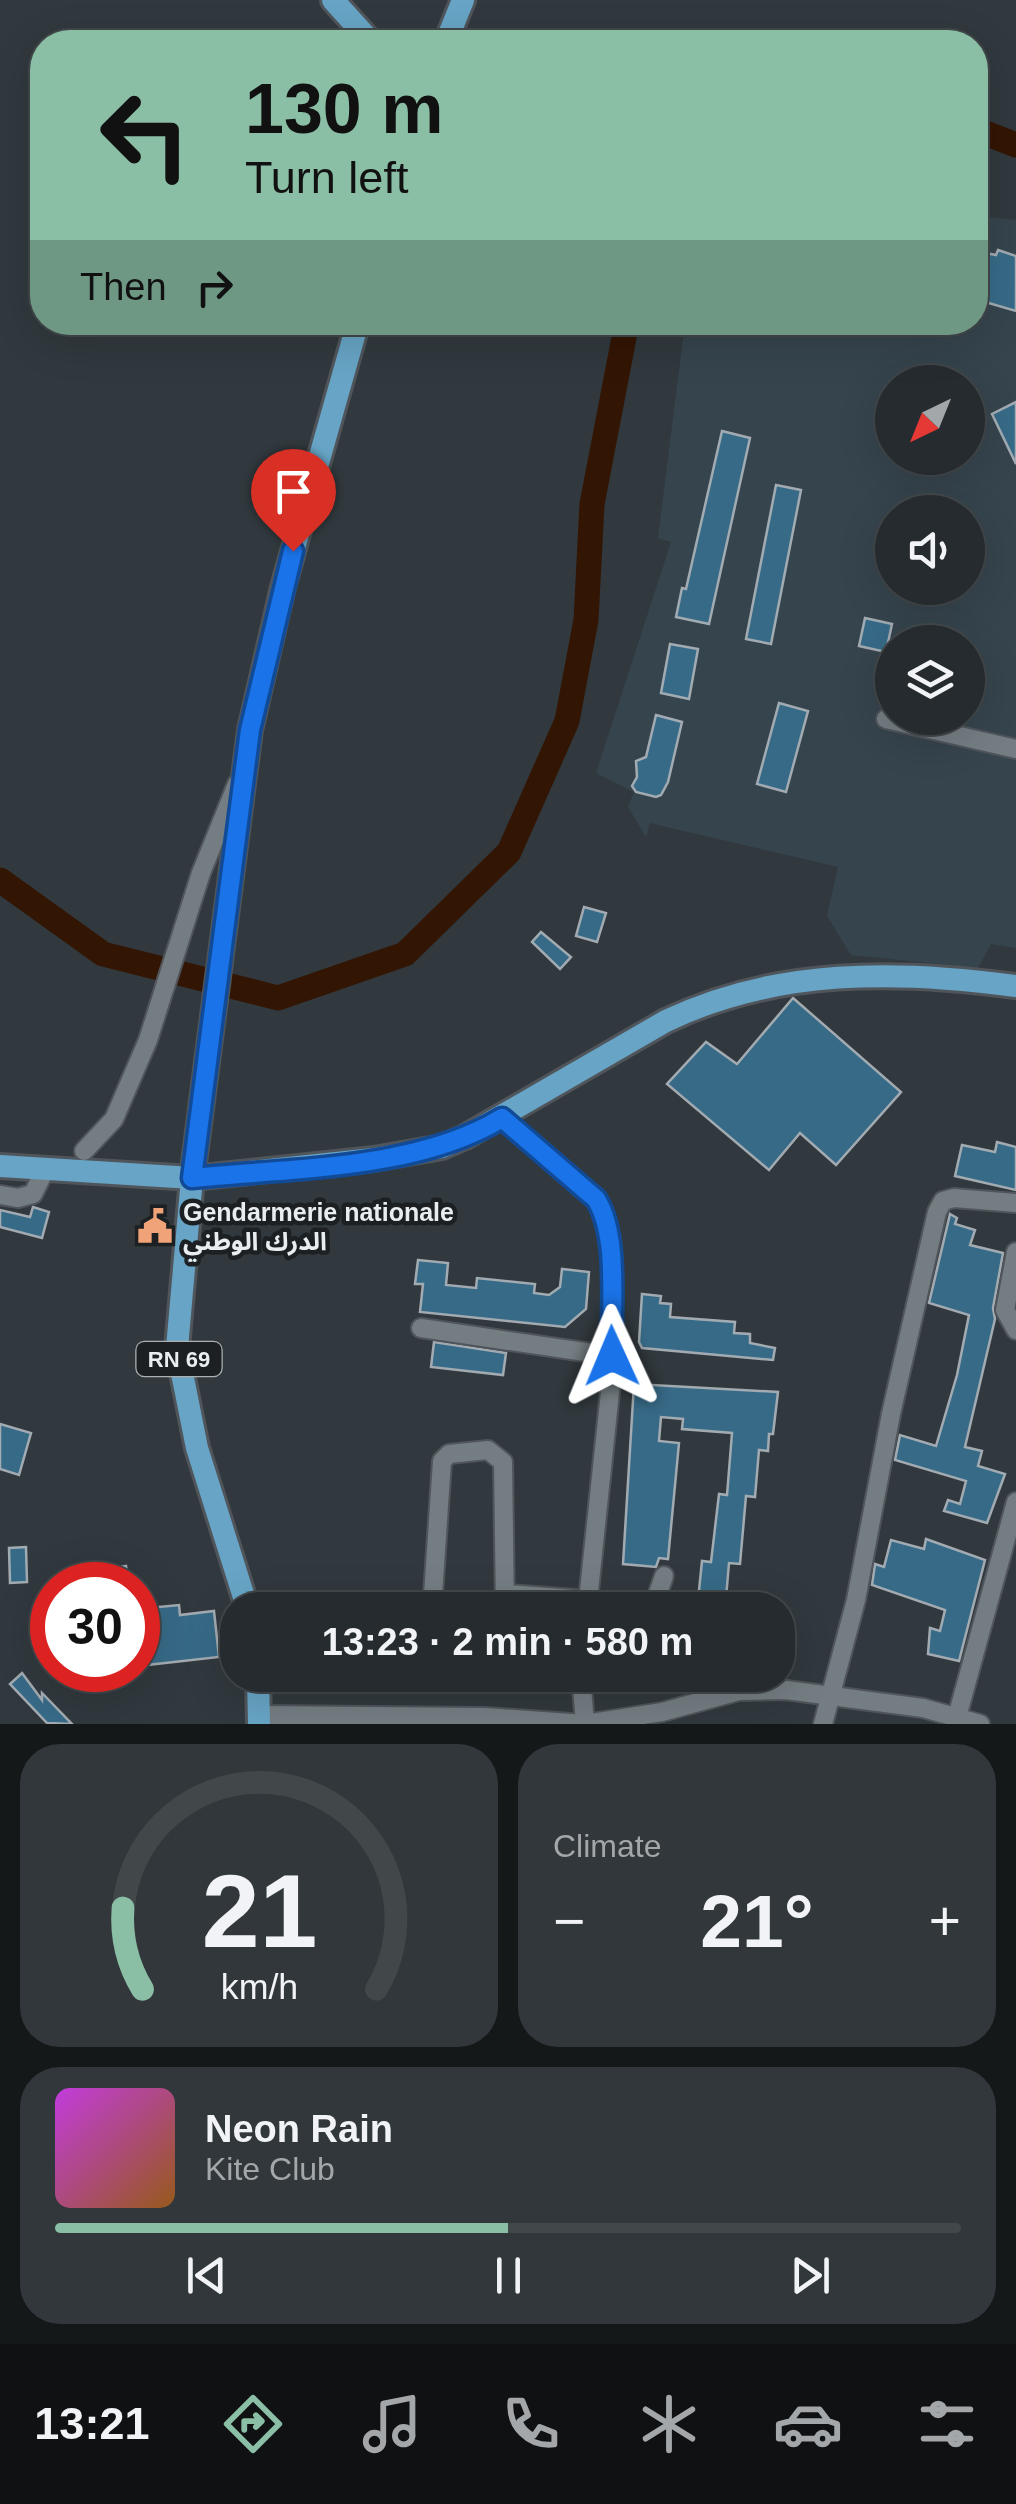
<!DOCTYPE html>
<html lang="en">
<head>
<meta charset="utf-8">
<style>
	body { margin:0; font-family:Arial,"Noto Sans Arabic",sans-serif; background:#31373a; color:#f1f3f6; height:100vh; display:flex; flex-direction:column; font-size:38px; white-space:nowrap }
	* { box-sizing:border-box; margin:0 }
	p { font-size:32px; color:#a3a7aa }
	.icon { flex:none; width:55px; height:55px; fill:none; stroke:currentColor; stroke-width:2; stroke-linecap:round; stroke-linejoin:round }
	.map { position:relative; height:1724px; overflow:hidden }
	.sheet { display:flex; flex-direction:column; gap:20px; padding:20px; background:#141819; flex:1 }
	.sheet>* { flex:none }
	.banner { position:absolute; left:30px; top:30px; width:958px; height:305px; border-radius:40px; box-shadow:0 10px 40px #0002,0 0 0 2px #42474a; background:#8abfa5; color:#111; overflow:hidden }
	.needle { width:65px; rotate:223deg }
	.buttons { position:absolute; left:875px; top:365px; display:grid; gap:20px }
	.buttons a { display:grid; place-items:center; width:110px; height:110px; border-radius:50%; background:#252b2e; box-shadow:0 10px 40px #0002,0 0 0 2px #42474a; font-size:50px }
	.speed { position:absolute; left:30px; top:1562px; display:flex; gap:20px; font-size:50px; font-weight:700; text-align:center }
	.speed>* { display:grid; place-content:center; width:130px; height:130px; border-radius:50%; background:#252b2e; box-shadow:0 10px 40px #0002,0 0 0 2px #42474a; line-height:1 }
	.speed .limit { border:15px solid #d22; background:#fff; color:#111 }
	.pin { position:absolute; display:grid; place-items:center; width:85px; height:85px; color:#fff; margin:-102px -42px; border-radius:50% 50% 50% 0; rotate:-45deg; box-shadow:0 0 10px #0007 }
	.pin .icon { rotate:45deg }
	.me { position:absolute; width:110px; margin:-55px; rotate:359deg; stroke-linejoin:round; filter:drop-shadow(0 0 8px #0008) }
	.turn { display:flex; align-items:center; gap:35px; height:210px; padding:0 50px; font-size:45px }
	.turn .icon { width:130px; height:130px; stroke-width:2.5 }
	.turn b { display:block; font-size:70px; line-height:85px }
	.then { display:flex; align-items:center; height:95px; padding:0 50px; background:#0003; gap:20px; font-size:38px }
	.big { font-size:75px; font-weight:700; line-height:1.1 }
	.sheet .tile { flex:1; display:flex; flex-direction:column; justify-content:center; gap:15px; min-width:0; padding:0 35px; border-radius:40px; background:#31373a }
	.sheet .dial { align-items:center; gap:0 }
	.dial svg { height:260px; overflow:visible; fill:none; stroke:#42474a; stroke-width:7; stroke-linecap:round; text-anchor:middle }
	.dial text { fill:#f1f3f6; stroke:none }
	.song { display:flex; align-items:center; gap:30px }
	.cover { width:120px; height:120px; border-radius:15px; background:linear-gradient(135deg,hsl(290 70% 55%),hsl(30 70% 35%)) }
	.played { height:10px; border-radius:5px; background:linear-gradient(90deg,#8abfa5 50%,#42474a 50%) }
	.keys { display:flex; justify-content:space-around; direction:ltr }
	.heat { display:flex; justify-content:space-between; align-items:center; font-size:55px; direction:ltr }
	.sheet .tiles { flex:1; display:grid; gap:20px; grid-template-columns:1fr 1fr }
	.tile:last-child { grid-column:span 2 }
	.trip { position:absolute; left:220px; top:1592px; width:575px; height:100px; border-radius:40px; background:#252b2e; box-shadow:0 10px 40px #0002,0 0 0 2px #42474a; font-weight:700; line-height:100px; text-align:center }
	.dock { display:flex; height:160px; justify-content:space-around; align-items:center; background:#0f1112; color:#a3a7aa }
	.dock .icon { width:70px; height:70px }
	.dock .active { color:#8abfa5 }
	.dock b { font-size:45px; color:#f1f3f6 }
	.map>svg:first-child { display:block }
	.built { fill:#36444d; fill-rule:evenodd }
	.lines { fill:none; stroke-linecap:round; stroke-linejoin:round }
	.river { stroke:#331503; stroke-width:25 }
	.building { fill:#376a87; stroke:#a2abb1; stroke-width:2.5 }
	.minor-casing { stroke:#4f555a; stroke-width:22 }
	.major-casing { stroke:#4f555a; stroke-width:28 }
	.minor { stroke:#747d82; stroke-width:18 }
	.major { stroke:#67a4c5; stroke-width:22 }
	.route-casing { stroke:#114b97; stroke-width:25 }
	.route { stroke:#1a73e8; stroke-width:18 }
	.labels { text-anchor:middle; stroke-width:9; stroke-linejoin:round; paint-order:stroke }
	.shield { fill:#1c2022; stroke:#abb0b2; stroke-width:2.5 }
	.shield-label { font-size:22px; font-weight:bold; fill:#e8edf0 }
	.poi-label { font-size:25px; font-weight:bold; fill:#e8edf0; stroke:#1c2022; text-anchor:start }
</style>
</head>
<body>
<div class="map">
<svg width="1016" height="1724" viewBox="0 0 1016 1724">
	<rect width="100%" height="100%" fill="#31393e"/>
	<!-- built -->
	<path class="built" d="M975,216L1016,220V948L991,944L978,968L851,955L827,916L838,867L650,823L646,837L628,807L634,792L596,773L671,542L658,538L685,323L975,322ZM892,382H968V458H892ZM892,512H968V588H892ZM892,642H968V718H892Z"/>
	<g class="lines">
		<!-- river -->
		<g class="river">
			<polyline points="975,129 1016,145"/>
			<polyline points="0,880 103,954 278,998 405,954 509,852 567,721 586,620 592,504 627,322"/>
		</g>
	</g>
	<!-- building -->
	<g class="building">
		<polygon points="998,250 1016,256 1016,311 975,299 975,251 996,255"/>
		<polygon points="1016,402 1016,464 992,414"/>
		<polygon points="722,431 750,438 709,624 676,617 682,588 686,589"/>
		<polygon points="776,485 801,490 771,644 746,639"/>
		<polygon points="865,618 892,624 886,652 859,646"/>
		<polygon points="670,644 698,649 689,699 661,693"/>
		<polygon points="779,703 808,711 786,792 757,784"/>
		<polygon points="656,715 682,722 668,782 661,795 656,797 636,792 632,786 637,777 636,761 646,757"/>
		<polygon points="584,907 606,913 597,942 576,936"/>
		<polygon points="541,932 571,957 560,969 532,942"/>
		<polygon points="793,998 901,1092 836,1165 800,1133 769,1170 667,1084 706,1042 737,1064"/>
		<polygon points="997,1142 1016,1147 1016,1190 955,1176 962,1145 995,1152"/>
		<polygon points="33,1207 49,1212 42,1238 0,1227 0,1210 30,1217"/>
		<polygon points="950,1214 957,1218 955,1224 975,1230 970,1245 1003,1253 993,1308 995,1319 965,1447 982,1451 978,1466 1005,1474 987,1523 944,1511 948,1500 960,1504 966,1481 895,1460 900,1435 936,1446 957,1375 969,1315 929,1303"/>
		<polygon points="418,1260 448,1263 446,1285 476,1288 477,1278 535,1284 534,1293 549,1295 560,1287 562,1269 589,1272 586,1309 565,1327 420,1312 423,1284 415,1284"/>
		<polygon points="642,1294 661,1296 660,1303 671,1304 670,1317 735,1322 734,1333 750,1334 750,1343 775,1348 773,1360 642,1348 639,1342"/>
		<polygon points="434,1342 506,1353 503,1375 431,1367"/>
		<polygon points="634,1384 778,1392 773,1434 769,1434 768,1451 759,1450 755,1497 746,1496 740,1564 729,1563 725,1610 697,1610 702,1561 711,1562 719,1494 727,1495 732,1433 682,1429 683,1419 661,1417 659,1441 679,1443 668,1559 659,1558 656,1567 623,1564"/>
		<polygon points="0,1424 31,1433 19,1475 0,1469"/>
		<polygon points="926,1539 985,1560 959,1661 928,1654 930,1628 940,1631 945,1610 872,1585 875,1564 884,1567 891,1540 924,1549"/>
		<polygon points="26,1547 27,1582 10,1583 9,1548"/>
		<polygon points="126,1566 129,1585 81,1585 79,1574"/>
		<polygon points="179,1605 180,1615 214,1611 219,1657 138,1666 138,1609"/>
		<polygon points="52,1618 52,1653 38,1655 34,1620"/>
		<polygon points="22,1673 42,1700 42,1693 72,1724 47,1723 10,1684"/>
		<polygon points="650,1675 707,1675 694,1688 650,1683"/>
	</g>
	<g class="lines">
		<defs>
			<g id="minor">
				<polyline points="886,719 1016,749"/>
				<polyline points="502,1118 596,1199 611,1239 612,1373 587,1610"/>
				<polyline points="84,1151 114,1119 148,1040 201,873 237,784"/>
				<polyline points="0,1195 18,1198 33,1194 44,1172"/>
				<polyline points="1016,1252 1005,1310 1016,1330"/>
				<polyline points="421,1328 612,1356"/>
				<polyline points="506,1594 587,1600 642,1610"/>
				<polyline points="432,1610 442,1461 449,1454 488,1450 503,1462 505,1610"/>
				<polyline points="645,1610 656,1599 664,1576"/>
				<polyline points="581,1675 585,1724"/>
				<polyline points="260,1715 485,1717 585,1724 662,1712 739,1691 786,1690 923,1708 980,1724"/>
				<polyline points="957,1717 1016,1502"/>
				<polyline points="823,1724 856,1600 891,1414 937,1212 943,1201 954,1198 1016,1203"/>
			</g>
			<g id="major">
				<polyline points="333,0 371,42"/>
				<polyline points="446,42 463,0"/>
				<path d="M0,1166L192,1178L374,1159L442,1147L465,1137L666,1021C777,968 897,970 1016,986"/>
				<polyline points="248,1610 197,1448 177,1348 192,1178 250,730 283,587 358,322"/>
				<polyline points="258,1675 259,1724"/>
			</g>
		</defs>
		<!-- minor casing -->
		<use href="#minor" class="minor-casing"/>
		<!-- major casing -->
		<use href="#major" class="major-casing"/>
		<!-- minor -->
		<use href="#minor" class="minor"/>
		<!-- major -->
		<use href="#major" class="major"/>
	</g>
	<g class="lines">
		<defs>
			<path id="route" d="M293,551L250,730L192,1178C290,1168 417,1170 502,1118L596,1199C620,1237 610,1311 612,1356"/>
		</defs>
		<!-- route casing -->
		<use href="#route" class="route-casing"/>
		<!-- route -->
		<use href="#route" class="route"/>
	</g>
	<!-- icons -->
	<defs>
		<symbol id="civic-bare" viewBox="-9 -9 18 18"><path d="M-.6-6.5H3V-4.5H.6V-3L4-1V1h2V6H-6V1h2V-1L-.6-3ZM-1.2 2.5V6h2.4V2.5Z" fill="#f0a278" stroke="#1c2022" stroke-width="2.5" paint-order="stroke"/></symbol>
	</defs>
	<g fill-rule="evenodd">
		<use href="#civic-bare" x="130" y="1201" width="50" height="50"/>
	</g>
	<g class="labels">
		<!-- shield labels -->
		<rect class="shield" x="136.5" y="1342" width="85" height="34" rx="8"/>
		<g class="shield-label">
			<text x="179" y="1367">RN 69</text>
		</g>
		<!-- poi labels -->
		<g class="poi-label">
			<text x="183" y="1221">Gendarmerie nationale<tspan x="183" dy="29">الدرك الوطني</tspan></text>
		</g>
	</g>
</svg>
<div class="buttons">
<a><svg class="needle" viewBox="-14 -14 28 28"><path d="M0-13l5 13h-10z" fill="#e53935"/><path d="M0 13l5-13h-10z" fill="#a3a7aa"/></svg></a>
<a><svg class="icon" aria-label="sound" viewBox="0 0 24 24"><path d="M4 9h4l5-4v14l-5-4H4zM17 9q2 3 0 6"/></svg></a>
<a><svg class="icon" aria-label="layers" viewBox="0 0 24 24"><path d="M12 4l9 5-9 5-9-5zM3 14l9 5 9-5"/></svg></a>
</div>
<div class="speed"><div class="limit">30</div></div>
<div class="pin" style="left:293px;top:551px;background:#d93025"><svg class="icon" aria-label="arrive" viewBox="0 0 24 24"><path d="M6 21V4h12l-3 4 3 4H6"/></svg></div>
<svg class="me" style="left:612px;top:1356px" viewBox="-20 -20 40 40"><path d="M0-17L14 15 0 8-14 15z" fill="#1a73e8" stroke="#fff" stroke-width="4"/></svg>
<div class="trip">13:23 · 2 min · 580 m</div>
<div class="banner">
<div class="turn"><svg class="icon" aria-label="left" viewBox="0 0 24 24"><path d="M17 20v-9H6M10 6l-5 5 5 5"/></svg><div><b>130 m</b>Turn left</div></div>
<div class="then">Then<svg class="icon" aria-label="right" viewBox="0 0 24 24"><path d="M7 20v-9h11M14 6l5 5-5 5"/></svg></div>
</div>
</div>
<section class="sheet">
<div class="tiles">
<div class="tile dial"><svg viewBox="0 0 100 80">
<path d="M14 69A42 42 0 1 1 86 69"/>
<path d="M14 69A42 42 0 0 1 8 44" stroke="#8abfa5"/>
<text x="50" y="56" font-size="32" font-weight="700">21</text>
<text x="50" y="72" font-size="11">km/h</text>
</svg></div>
<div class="tile"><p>Climate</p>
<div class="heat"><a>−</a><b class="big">21°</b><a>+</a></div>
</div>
<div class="tile">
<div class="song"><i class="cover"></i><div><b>Neon Rain</b><p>Kite Club</p></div></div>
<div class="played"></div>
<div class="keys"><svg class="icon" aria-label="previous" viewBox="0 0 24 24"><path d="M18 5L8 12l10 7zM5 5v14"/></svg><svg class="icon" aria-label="pause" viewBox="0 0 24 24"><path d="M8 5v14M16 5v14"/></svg><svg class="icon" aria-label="next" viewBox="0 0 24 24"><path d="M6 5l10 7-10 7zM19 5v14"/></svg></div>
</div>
</div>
</section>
<nav class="dock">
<b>13:21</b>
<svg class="icon active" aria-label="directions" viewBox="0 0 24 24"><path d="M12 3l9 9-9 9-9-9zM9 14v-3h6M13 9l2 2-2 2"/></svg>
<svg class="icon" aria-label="music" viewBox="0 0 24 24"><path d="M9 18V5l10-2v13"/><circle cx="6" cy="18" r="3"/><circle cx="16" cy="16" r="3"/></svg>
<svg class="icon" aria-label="phone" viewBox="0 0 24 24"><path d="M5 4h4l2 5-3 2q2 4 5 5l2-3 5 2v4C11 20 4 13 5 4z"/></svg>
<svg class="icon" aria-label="climate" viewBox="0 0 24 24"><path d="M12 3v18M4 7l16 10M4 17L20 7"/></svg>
<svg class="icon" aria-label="car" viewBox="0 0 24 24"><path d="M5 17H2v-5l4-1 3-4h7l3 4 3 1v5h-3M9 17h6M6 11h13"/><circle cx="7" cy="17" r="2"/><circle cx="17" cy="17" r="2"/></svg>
<svg class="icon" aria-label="filters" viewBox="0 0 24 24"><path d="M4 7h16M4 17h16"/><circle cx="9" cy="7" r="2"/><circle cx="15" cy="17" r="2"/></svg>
</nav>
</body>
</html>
